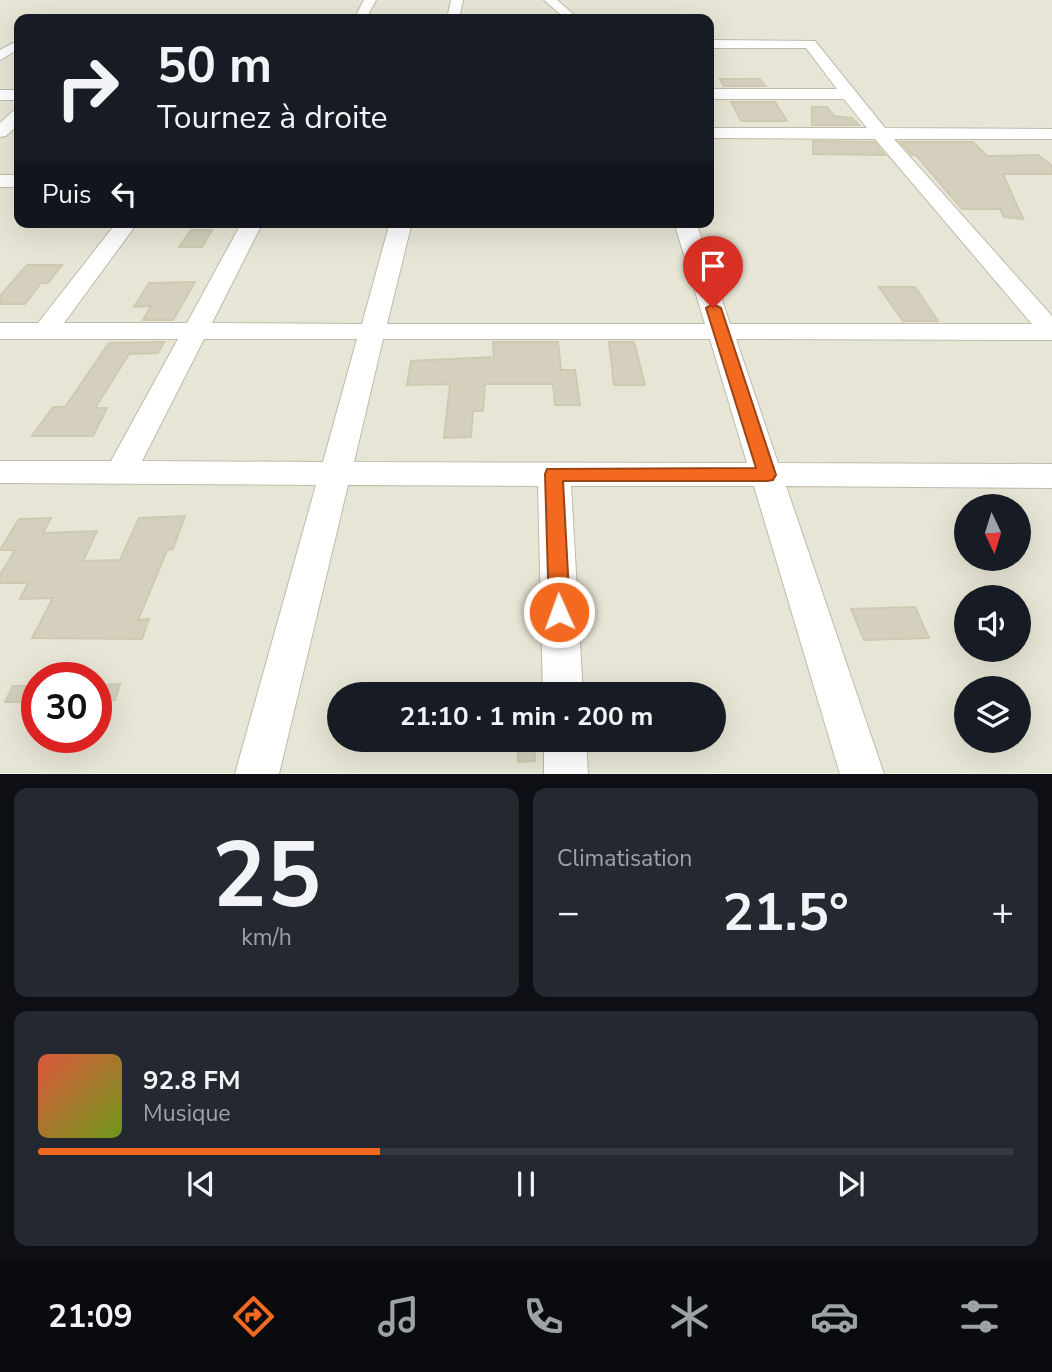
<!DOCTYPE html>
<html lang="fr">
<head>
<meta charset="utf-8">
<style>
	body { margin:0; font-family:"Nunito Sans",sans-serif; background:#242831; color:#f1f3f6; height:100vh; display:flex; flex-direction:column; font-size:26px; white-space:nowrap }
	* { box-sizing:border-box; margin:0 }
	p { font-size:23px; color:#9ea1a6 }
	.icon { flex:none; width:38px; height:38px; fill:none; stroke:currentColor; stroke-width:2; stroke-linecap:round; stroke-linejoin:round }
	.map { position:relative; height:774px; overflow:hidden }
	.panel { display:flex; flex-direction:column; gap:14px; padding:14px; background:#0d0f14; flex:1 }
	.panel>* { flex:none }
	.banner { position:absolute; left:14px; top:14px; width:700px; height:214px; border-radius:14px; box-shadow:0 7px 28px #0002; background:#171b24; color:#f1f3f6; overflow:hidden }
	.needle { width:46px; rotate:176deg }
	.fabs { position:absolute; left:954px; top:494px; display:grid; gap:14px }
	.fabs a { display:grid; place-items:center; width:77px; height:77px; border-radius:50%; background:#171b24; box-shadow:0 7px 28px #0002; font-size:35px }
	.speed { position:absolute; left:21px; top:662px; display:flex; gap:14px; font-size:35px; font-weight:700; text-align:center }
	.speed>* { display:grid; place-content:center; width:91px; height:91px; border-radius:50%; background:#171b24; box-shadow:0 7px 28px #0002; line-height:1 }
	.speed .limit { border:10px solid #d22; background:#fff; color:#111 }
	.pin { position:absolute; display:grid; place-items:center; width:60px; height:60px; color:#fff; margin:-72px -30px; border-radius:50% 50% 50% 0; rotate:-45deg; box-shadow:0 0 7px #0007 }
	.pin .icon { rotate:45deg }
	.me { position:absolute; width:77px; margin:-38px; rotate:358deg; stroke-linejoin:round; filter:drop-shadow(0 0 5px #0008) }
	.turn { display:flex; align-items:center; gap:24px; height:147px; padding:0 28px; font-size:32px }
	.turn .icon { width:91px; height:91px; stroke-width:2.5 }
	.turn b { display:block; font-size:49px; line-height:60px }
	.then { display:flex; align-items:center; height:66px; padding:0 28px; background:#0003; gap:14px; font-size:26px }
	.big { font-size:52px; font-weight:700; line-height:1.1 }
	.panel .widget { flex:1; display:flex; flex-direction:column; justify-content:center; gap:10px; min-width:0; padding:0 24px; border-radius:14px; background:#242831 }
	.panel .dial { align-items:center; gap:0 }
	.dial b { font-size:91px; line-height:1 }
	.song { display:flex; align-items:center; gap:21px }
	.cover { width:84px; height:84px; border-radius:10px; background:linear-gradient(135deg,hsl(10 70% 55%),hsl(80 70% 35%)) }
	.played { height:7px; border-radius:4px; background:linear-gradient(90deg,#f2691f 35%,#363941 35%) }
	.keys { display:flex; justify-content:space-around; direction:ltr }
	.heat { display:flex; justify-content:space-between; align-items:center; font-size:38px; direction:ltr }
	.panel .tiles { flex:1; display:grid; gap:14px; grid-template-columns:1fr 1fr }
	.widget:last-child { grid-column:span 2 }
	.trip { position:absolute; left:327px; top:682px; width:399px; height:70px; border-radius:35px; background:#171b24; box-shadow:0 7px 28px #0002; font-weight:700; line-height:70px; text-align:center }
	.tab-bar { display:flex; height:112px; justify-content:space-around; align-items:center; background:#090b0e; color:#9ea1a6 }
	.tab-bar .icon { width:49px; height:49px }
	.tab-bar .active { color:#f2691f }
	.tab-bar b { font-size:32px; color:#f1f3f6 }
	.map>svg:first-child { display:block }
	.residential { fill:#e7e5d5; fill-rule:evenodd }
	.building { fill:#d4d0bd; stroke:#cfc9b0; stroke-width:2 }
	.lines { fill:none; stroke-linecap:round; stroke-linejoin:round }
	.minor-casing { stroke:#bebbaa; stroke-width:2 }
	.minor { fill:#fff; fill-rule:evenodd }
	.route { fill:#f2691f; stroke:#9d4414; stroke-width:2 }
</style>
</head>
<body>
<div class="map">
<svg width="1052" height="774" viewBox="0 0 1052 774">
	<rect width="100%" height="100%" fill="#f3f2e7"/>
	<!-- residential -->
	<path class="residential" d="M0,0H1052V773H0ZM19,19H709V222H19ZM966,506H1018V558H966ZM966,597H1018V649H966ZM37,677H96V737H37ZM966,688H1018V740H966ZM340,695H714V740H340Z"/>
	<!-- building -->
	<g class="building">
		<polygon points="720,79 760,79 765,86 724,86"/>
		<polygon points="731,102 775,102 787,121 741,121"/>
		<polygon points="812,107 827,107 834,116 852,118 859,125 812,125"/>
		<polygon points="813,141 874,142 885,155 813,154"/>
		<polygon points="900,142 973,142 987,156 1038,155 1052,166 1052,174 1003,174 1023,219 1004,217 1000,209 962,209 916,155 912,155"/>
		<polygon points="191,230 212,230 202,247 179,247"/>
		<polygon points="27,265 62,265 48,283 41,283 25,304 0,304 0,296"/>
		<polygon points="195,282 173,320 143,320 151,306 134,307 149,283"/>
		<polygon points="879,287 915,287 938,321 903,321"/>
		<polygon points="164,342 158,353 129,354 95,408 107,408 93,436 32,436 53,407 65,407 109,343"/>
		<polygon points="493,342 558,342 561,370 575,370 580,405 555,405 553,384 485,384 483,411 473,411 471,437 444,438 450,384 407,385 411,361 494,357"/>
		<polygon points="609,342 634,342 645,385 614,385"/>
		<polygon points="185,516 173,549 167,550 138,620 149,619 142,639 32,638 53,598 20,599 28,583 0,583 0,575 15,550 0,550 19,519 51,518 43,533 97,531 83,561 120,560 139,518"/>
		<polygon points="915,607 929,638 864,640 851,609"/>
		<polygon points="120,684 115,700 96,701 99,685"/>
		<polygon points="13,686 37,686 37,702 5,702"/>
		<polygon points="534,745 535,761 518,762 518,746"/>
	</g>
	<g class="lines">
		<defs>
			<g id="minor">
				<polygon points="364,0 376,0 366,19 354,19"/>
				<polygon points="451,0 463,0 459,19 447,19"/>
				<polygon points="544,0 557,0 579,19 566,19"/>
				<polygon points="19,40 19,49 0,60 0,50"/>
				<path d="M709,40L815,41L885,128L1052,129V139H894L1052,316V340L736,339L778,463L1052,464V488L786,486L884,774H840L754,486H571L583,695H543L538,486L348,485L279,774H235L316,485L0,483V461H111L178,339H0V323H38L117,222H138L64,323H187L242,222H263L212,323L362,324L390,222H412L387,324H705L674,222H696L730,324H1032L875,139L709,138V128H867L844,99H709V89H837L806,48H709ZM204,339H357L323,462L142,461ZM383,339H710L747,463L354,462Z"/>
				<rect x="0" y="90" width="19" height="10"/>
				<polygon points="19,110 19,124 6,136 0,137 0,123 13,111"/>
				<rect x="0" y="175" width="19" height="12"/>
				<polygon points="544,740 586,740 588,774 544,774"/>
			</g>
		</defs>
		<!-- minor casing -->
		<use href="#minor" class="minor-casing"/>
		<!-- minor -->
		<use href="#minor" class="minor"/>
	</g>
	<!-- route -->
	<polygon class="route" points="713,304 721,308 776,475 773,480 767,481 563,481 570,612 567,618 559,621 552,618 549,612 545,474 547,469 756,468 706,308"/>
</svg>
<div class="fabs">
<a><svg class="needle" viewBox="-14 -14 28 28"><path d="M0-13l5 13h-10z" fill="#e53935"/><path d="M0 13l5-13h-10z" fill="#9ea1a6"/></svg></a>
<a><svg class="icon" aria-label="sound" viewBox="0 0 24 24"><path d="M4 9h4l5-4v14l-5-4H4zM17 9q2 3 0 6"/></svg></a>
<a><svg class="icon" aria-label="layers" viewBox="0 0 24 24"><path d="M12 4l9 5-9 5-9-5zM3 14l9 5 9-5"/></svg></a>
</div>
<div class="speed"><div class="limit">30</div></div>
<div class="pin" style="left:713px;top:308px;background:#d93025"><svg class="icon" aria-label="arrive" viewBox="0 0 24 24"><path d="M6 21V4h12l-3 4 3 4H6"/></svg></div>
<svg class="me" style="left:559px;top:612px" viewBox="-20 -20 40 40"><circle r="17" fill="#f2691f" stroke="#fff" stroke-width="3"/><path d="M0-11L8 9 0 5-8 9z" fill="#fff"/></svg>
<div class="trip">21:10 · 1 min · 200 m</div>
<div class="banner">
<div class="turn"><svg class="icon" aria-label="right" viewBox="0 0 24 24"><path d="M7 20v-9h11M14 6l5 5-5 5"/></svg><div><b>50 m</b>Tournez à droite</div></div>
<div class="then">Puis<svg class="icon" aria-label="left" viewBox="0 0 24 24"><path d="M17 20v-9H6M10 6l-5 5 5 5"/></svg></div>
</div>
</div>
<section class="panel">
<div class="tiles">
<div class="widget dial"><b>25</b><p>km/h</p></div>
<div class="widget"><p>Climatisation</p>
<div class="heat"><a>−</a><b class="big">21.5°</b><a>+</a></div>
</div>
<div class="widget">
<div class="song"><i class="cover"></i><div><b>92.8 FM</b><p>Musique</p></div></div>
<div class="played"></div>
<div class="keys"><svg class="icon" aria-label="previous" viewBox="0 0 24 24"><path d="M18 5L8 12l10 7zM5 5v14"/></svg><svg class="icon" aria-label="pause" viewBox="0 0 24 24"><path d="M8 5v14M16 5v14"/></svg><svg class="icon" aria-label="next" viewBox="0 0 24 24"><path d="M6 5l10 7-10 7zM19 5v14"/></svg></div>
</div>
</div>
</section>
<nav class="tab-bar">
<b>21:09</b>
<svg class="icon active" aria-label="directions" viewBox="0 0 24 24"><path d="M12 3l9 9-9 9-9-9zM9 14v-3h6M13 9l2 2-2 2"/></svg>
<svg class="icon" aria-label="music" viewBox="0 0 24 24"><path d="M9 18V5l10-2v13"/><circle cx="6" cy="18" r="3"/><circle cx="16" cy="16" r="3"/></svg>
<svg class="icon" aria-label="phone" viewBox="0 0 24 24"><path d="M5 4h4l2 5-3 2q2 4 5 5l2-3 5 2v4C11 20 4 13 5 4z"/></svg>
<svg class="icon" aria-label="climate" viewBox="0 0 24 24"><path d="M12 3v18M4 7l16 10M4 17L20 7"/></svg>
<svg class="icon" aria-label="car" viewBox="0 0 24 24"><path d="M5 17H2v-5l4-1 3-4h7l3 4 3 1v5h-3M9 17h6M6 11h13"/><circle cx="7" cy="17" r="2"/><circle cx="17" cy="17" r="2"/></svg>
<svg class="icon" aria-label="filters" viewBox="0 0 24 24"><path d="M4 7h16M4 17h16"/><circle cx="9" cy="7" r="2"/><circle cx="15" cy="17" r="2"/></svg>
</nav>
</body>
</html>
